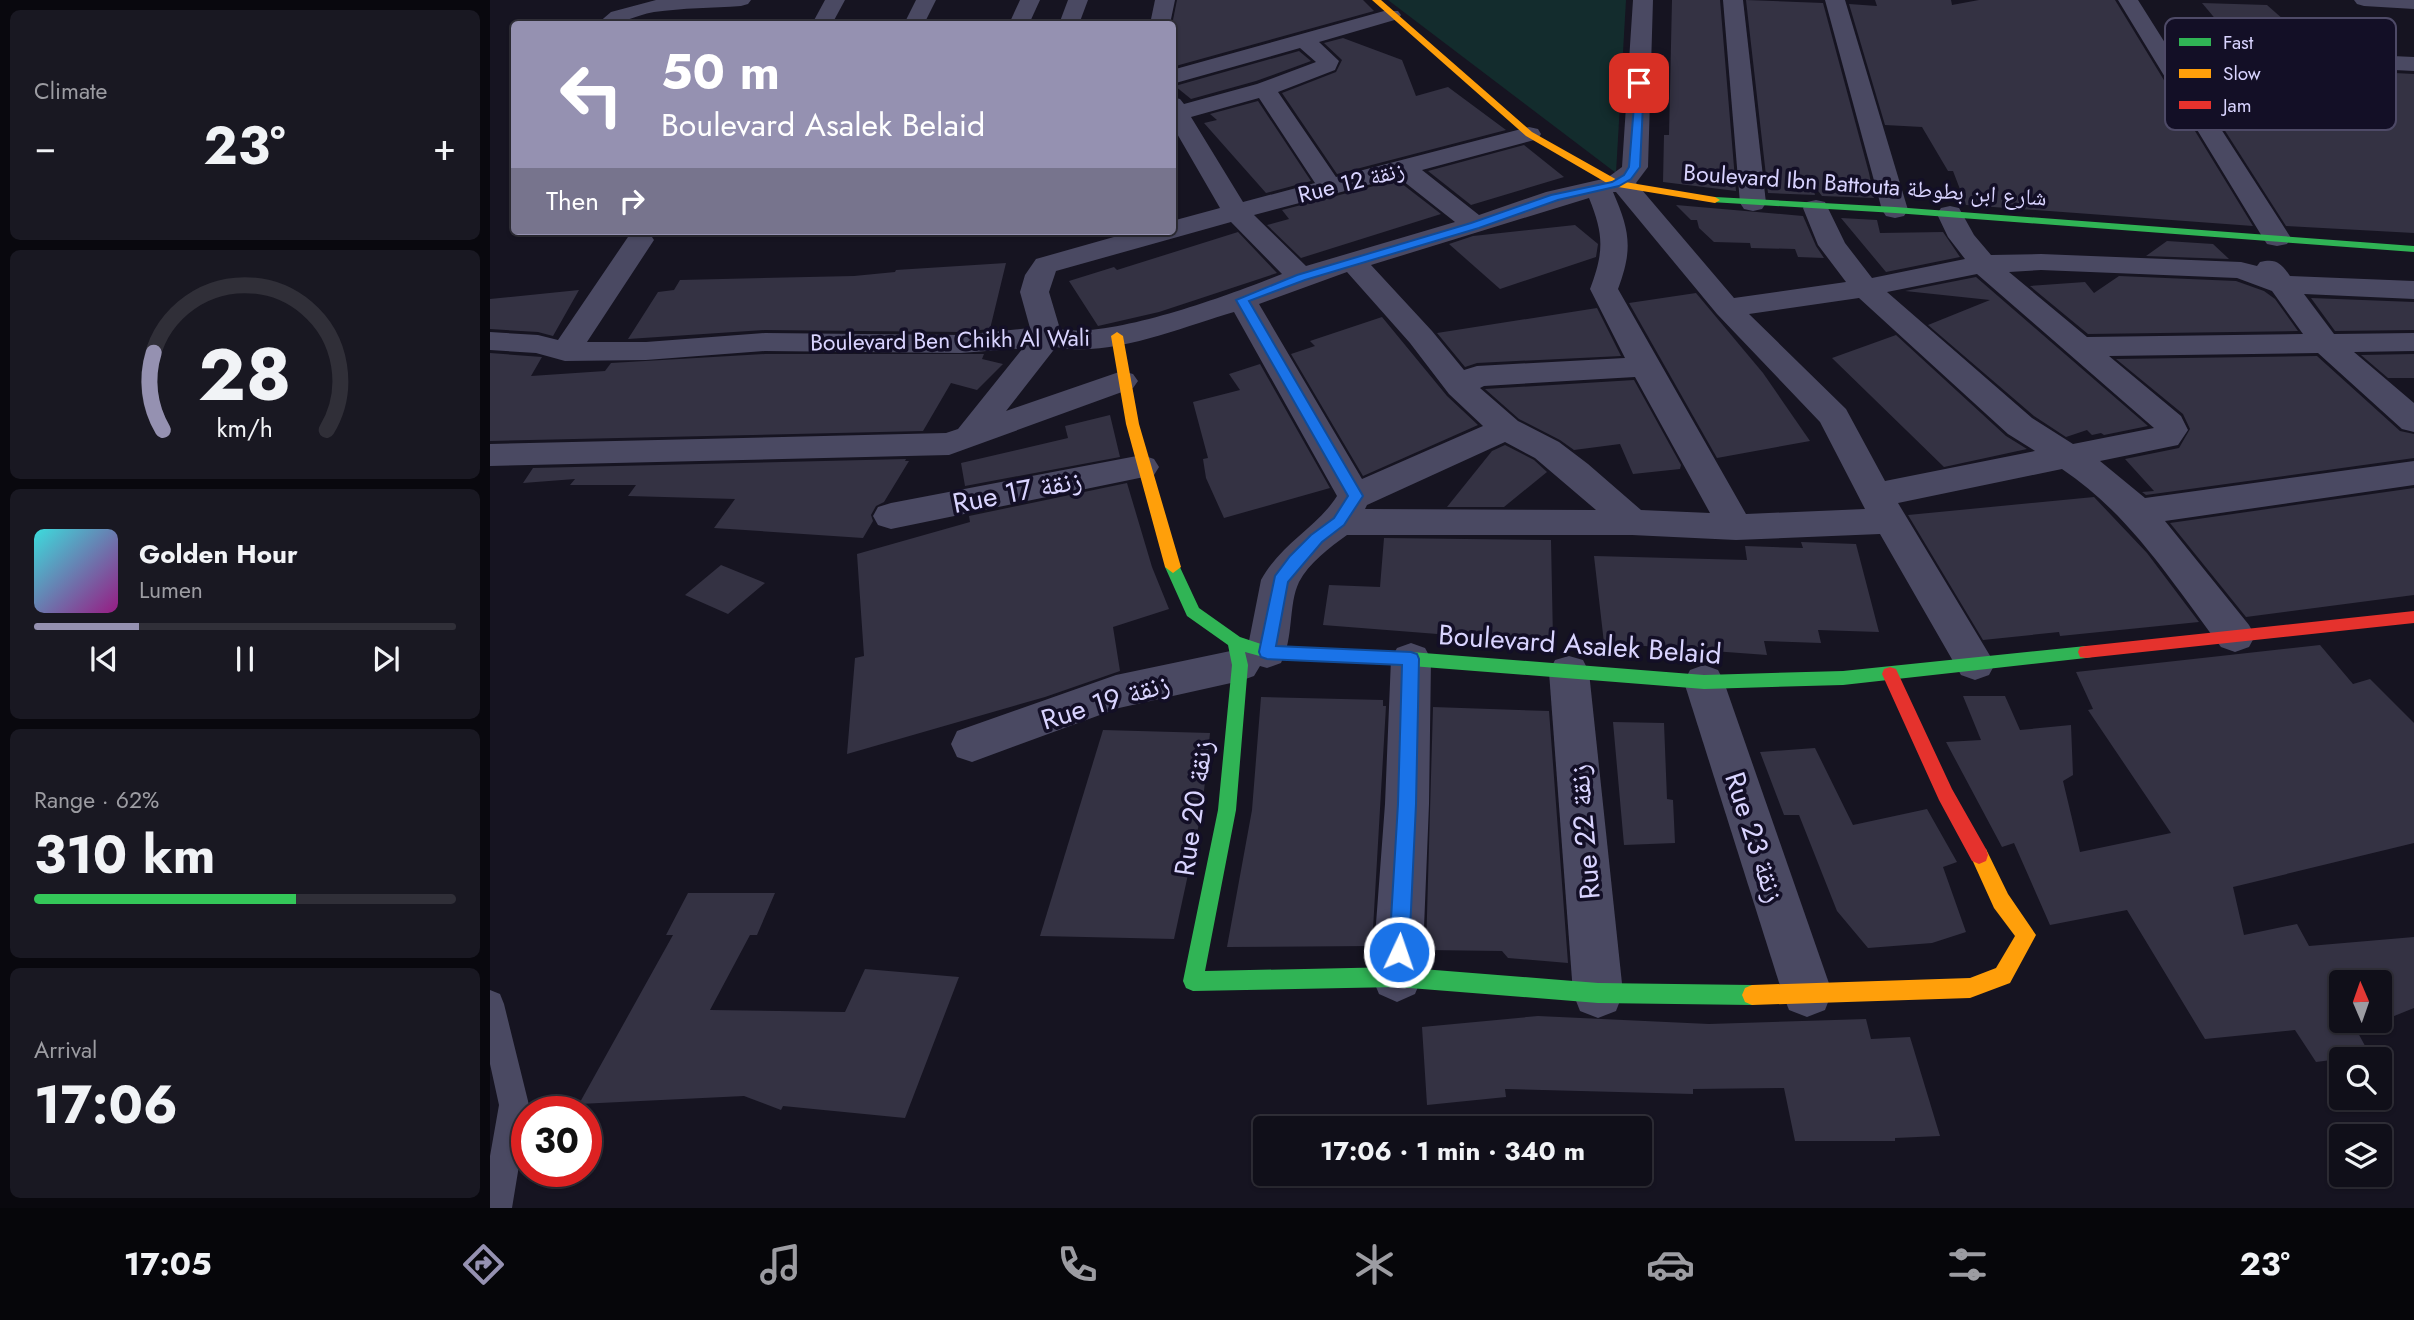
<!DOCTYPE html>
<html lang="en">
<head>
<meta charset="utf-8">
<style>
	body { margin:0; font-family:Jost,"Noto Naskh Arabic",sans-serif; background:#191822; color:#f1f3f6; height:100vh; display:flex; flex-direction:column; font-size:26px; white-space:nowrap }
	* { box-sizing:border-box; margin:0 }
	p { font-size:23px; color:#9c9ca2 }
	.icon { flex:none; width:38px; height:38px; fill:none; stroke:currentColor; stroke-width:2; stroke-linecap:round; stroke-linejoin:round }
	.map { position:relative; flex:1; overflow:hidden }
	.panel { display:flex; flex-direction:column; gap:10px; padding:10px; background:#09080e; width:490px }
	.panel>* { flex:none }
	.top-card { position:absolute; left:21px; top:21px; width:665px; height:214px; border-radius:7px; box-shadow:0 2px 5px #0004,0 0 0 2px #302f38; background:#9591b1; color:#fff; overflow:hidden }
	.needle { width:46px; rotate:358deg }
	.controls { position:absolute; left:1839px; top:970px; display:grid; gap:14px }
	.controls a { display:grid; place-items:center; width:63px; height:63px; border-radius:7px; background:#100f19; box-shadow:0 2px 5px #0004,0 0 0 2px #302f38; font-size:35px }
	.speed { position:absolute; left:21px; top:1096px; display:flex; gap:14px; font-size:35px; font-weight:700; text-align:center }
	.speed>* { display:grid; place-content:center; width:91px; height:91px; border-radius:50%; background:#100f19; box-shadow:0 2px 5px #0004,0 0 0 2px #302f38; line-height:1 }
	.speed .limit { border:10px solid #d22; background:#fff; color:#111 }
	.pin { position:absolute; display:grid; place-items:center; width:60px; height:60px; color:#fff; margin:-30px; border-radius:14px; box-shadow:0 4px 10px #0006 }
	.me { position:absolute; width:77px; margin:-38px; rotate:3deg; stroke-linejoin:round; filter:drop-shadow(0 0 5px #0008) }
	.turn { display:flex; align-items:center; gap:24px; height:147px; padding:0 35px; font-size:32px }
	.turn .icon { width:91px; height:91px; stroke-width:2.5 }
	.turn b { display:block; font-size:49px; line-height:60px }
	.then { display:flex; align-items:center; height:66px; padding:0 35px; background:#0003; gap:14px; font-size:26px }
	.big { font-size:52px; font-weight:700; line-height:1.1 }
	.panel .widget { flex:1; display:flex; flex-direction:column; justify-content:center; gap:10px; min-width:0; padding:0 24px; border-radius:10px; background:#191822 }
	.panel .dial { align-items:center; gap:0 }
	.dial svg { height:182px; overflow:visible; fill:none; stroke:#302f38; stroke-width:7; stroke-linecap:round; text-anchor:middle }
	.dial text { fill:#f1f3f6; stroke:none }
	.song { display:flex; align-items:center; gap:21px }
	.cover { width:84px; height:84px; border-radius:10px; background:linear-gradient(135deg,hsl(180 70% 55%),hsl(310 70% 35%)) }
	.played { height:7px; border-radius:4px; background:linear-gradient(90deg,#9591b1 25%,#302f38 25%) }
	.keys { display:flex; justify-content:space-around; direction:ltr }
	.heat { display:flex; justify-content:space-between; align-items:center; font-size:38px; direction:ltr }
	.charge { height:10px; border-radius:5px; background:linear-gradient(90deg,#34c759 62%,#302f38 0) }
	.trip { position:absolute; left:763px; top:1116px; width:399px; height:70px; border-radius:7px; background:#100f19; box-shadow:0 2px 5px #0004,0 0 0 2px #302f38; font-weight:700; line-height:70px; text-align:center }
	.tabs { display:flex; height:112px; justify-content:space-around; align-items:center; background:#06060a; color:#9c9ca2 }
	.tabs .icon { width:49px; height:49px }
	.tabs .active { color:#9591b1 }
	.tabs b { font-size:32px; color:#f1f3f6 }
	main { display:flex; flex:1; min-height:0 }
	.map>svg:first-child { display:block }
	.green { fill:#132c2d }
	.building { fill:#343243; fill-rule:evenodd }
	.lines { fill:none; stroke-linecap:round; stroke-linejoin:round }
	.lane { fill:#4a4962; fill-rule:evenodd }
	.street { fill:#4a4962; fill-rule:evenodd }
	.fast { fill:#30b455; fill-rule:evenodd }
	.slow { fill:#ff9f0a; fill-rule:evenodd }
	.jam { fill:#e5322d; fill-rule:evenodd }
	.route { fill:#1a73e8; stroke:#114b97; stroke-width:2 }
	.labels { text-anchor:middle; stroke-width:7; stroke-linejoin:round; paint-order:stroke }
	.far-street-label { font-size:23px; fill:#d9d4ff; stroke:#130f26 }
	.street-label { font-size:28px; fill:#d9d4ff; stroke:#130f26 }
	.key { fill:#130f26; stroke:#4e4a67; stroke-width:2 }
	.key-label { font-size:19px; fill:#d9d4ff }
</style>
</head>
<body>
<main>
<section class="panel">
<div class="widget"><p>Climate</p>
<div class="heat"><a>−</a><b class="big">23°</b><a>+</a></div>
</div>
<div class="widget dial"><svg viewBox="0 0 100 80">
<path d="M14 69A42 42 0 1 1 86 69"/>
<path d="M14 69A42 42 0 0 1 10 35" stroke="#9591b1"/>
<text x="50" y="56" font-size="32" font-weight="700">28</text>
<text x="50" y="72" font-size="11">km/h</text>
</svg></div>
<div class="widget">
<div class="song"><i class="cover"></i><div><b>Golden Hour</b><p>Lumen</p></div></div>
<div class="played"></div>
<div class="keys"><svg class="icon" aria-label="previous" viewBox="0 0 24 24"><path d="M18 5L8 12l10 7zM5 5v14"/></svg><svg class="icon" aria-label="pause" viewBox="0 0 24 24"><path d="M8 5v14M16 5v14"/></svg><svg class="icon" aria-label="next" viewBox="0 0 24 24"><path d="M6 5l10 7-10 7zM19 5v14"/></svg></div>
</div>
<div class="widget"><p>Range · 62%</p><b class="big">310 km</b><div class="charge"></div></div>
<div class="widget"><p>Arrival</p><b class="big">17:06</b></div>
</section>
<div class="map">
<svg width="1924" height="1208" viewBox="0 0 1924 1208">
	<rect width="100%" height="100%" fill="#161421"/>
	<!-- green -->
	<polygon class="green" points="898,0 1136,0 1126,173"/>
	<!-- building -->
	<g class="building">
		<polygon points="687,0 873,0 884,11 682,67 682,25"/>
		<polygon points="1182,0 1230,0 1246,191 1173,182 1174,135 1179,135"/>
		<polygon points="1256,0 1333,3 1379,173 1384,198 1332,196 1322,183 1325,195 1278,193"/>
		<polygon points="1385,0 1461,0 1462,5 1489,0 1625,0 1763,226 1476,205 1463,171 1458,171 1432,127 1395,125 1359,4 1387,6"/>
		<polygon points="1712,3 1777,5 1828,50 1749,47"/>
		<polygon points="853,38 912,60 926,96 958,87 1016,130 847,174 792,93 846,72 852,60 834,43"/>
		<polygon points="809,51 821,61 766,81 701,99 685,86"/>
		<polygon points="1691,62 1924,74 1924,233 1796,226"/>
		<polygon points="768,101 821,181 776,193 714,123 727,120 720,114"/>
		<polygon points="1034,145 1074,177 981,205 938,171"/>
		<polygon points="907,180 951,214 811,258 777,225 799,219 792,210"/>
		<polygon points="1186,205 1313,216 1326,246 1334,258 1308,257 1305,249 1261,248 1260,243 1224,242 1209,228 1207,220 1201,220"/>
		<polygon points="1351,218 1387,220 1390,233 1453,232 1470,257 1396,272"/>
		<polygon points="1085,225 1108,244 1106,257 1010,289 959,244 983,236"/>
		<polygon points="748,232 787,273 669,312 608,326 579,281 624,267 627,270"/>
		<polygon points="1677,241 1723,244 1739,259 1656,256"/>
		<polygon points="516,263 500,329 471,332 275,330 138,339 168,292 184,290 190,280 364,276 405,272 406,270"/>
		<polygon points="1629,276 1746,281 1774,291 1785,299 1808,331 1598,334 1540,286 1595,282 1604,293"/>
		<polygon points="1486,277 1658,426 1614,435 1611,433 1602,435 1597,430 1576,437 1544,416 1438,325 1500,300 1415,291"/>
		<polygon points="89,290 63,336 48,332 0,329 0,299"/>
		<polygon points="1206,293 1273,373 1320,441 1227,458 1139,303"/>
		<polygon points="1821,298 1924,302 1924,330 1845,331"/>
		<polygon points="1107,308 1131,356 987,363 975,367 947,333"/>
		<polygon points="892,317 957,396 988,425 873,476 801,354 825,346 820,341"/>
		<polygon points="1406,335 1516,436 1537,449 1454,467 1342,358"/>
		<polygon points="0,353 52,357 41,376 115,371 121,363 275,354 494,354 492,359 513,364 487,390 461,383 433,431 0,441"/>
		<polygon points="1924,354 1924,378 1898,378 1871,355"/>
		<polygon points="1827,356 1910,431 1924,434 1924,458 1656,495 1652,492 1664,491 1635,459 1689,448 1700,429 1693,414 1626,359"/>
		<polygon points="770,364 840,488 734,518 716,478 713,459 718,458 703,402 750,390 739,374"/>
		<polygon points="1144,380 1191,465 1190,469 1143,474 1130,444 1084,450 1070,440 1029,419 995,389"/>
		<polygon points="620,415 630,457 475,486 471,463 578,438 575,426"/>
		<polygon points="1015,445 1044,460 1057,472 1014,507 957,507 1002,451"/>
		<polygon points="416,459 415,461 419,461 394,502 386,506 381,515 383,521 373,538 224,528 245,499 138,496 146,485 80,485 85,479 33,483 43,468"/>
		<polygon points="637,483 662,567 679,609 623,627 630,671 555,697 357,754 365,658 374,656 367,554 480,522 479,516"/>
		<polygon points="1924,488 1924,595 1756,617 1680,523"/>
		<polygon points="1604,497 1657,553 1709,622 1570,636 1569,632 1493,640 1418,515"/>
		<polygon points="894,538 1061,540 1063,640 1011,639 833,625 839,585 890,587"/>
		<polygon points="1311,542 1366,544 1389,632 1328,630 1331,643 1274,641 1277,655 1114,643 1104,556 1257,560 1255,546 1313,548"/>
		<polygon points="231,565 275,583 238,614 195,595"/>
		<path d="M1830,645L1863,684L1880,679L1924,723V843L1743,887L1754,935L1807,924L1819,946L1924,937V1008L1867,1031L1880,1055L1826,1062L1805,1030L1715,1039L1637,910L1560,925L1524,843L1512,847L1456,742L1491,740L1473,696H1515L1530,730L1581,725L1583,775L1573,781L1590,852L1681,833L1598,710L1603,709L1586,672ZM1852,982H1890V1020H1852Z"/>
		<polygon points="771,697 893,700 893,706 896,706 882,946 737,947 762,810"/>
		<polygon points="943,707 1059,711 1078,963 1018,958 1012,951 936,950"/>
		<polygon points="1123,722 1174,723 1177,799 1183,800 1185,843 1134,845"/>
		<polygon points="613,730 720,733 712,810 684,939 550,936"/>
		<polygon points="1325,748 1363,825 1437,809 1467,862 1453,867 1476,932 1442,943 1378,948 1347,911 1309,815 1294,815 1270,752"/>
		<polygon points="198,893 285,893 267,935 260,935 220,1010 355,1012 375,969 469,977 415,1118 293,1106 291,1110 254,1096 89,1104 183,935 176,935"/>
		<polygon points="1048,1016 1219,1024 1376,1019 1381,1039 1420,1037 1450,1136 1405,1138 1405,1141 1305,1141 1294,1088 1203,1089 1203,1094 1015,1089 1016,1097 937,1105 932,1027"/>
	</g>
	<g class="lines">
		<!-- lane -->
		<polygon class="lane" points="0,990 10,994 14,1004 39,1105 22,1208 0,1208 0,1156 9,1105 0,1064"/>
		<!-- street -->
		<g class="street">
			<path d="M166,0H261L258,4L251,6C222,8 193,8 164,12C142,16 130,26 107,24L121,12Z"/>
			<polygon points="335,0 355,0 342,24 322,24"/>
			<polygon points="426,0 446,0 434,24 414,24"/>
			<polygon points="530,0 550,0 539,24 519,24"/>
			<polygon points="578,0 598,0 589,24 569,24"/>
			<polygon points="665,0 685,0 680,24 660,24"/>
			<path d="M1143,0H1163L1158,167L1146,183L1244,298L1356,282L1328,245L1313,208L1317,202L1326,200L1335,202L1355,243L1382,278L1475,259L1458,237L1447,214L1451,208L1460,206L1469,208L1484,235L1501,255L1551,254L1751,262L1767,266L1770,262C1786,258 1791,263 1800,276L1924,281V299L1814,294L1844,334L1924,333V351L1864,352L1924,403V432L1912,429L1828,353L1619,356L1691,416L1698,430L1688,445L1610,461L1655,498L1924,461V485L1675,521L1759,625L1765,636L1759,647L1745,652L1731,647C1683,584 1640,514 1572,469L1408,503L1505,664L1499,675L1485,680L1471,675L1390,534L1246,540L1142,535H857C840,547 819,563 809,582C798,605 804,638 791,663L777,668L770,666L764,676L750,681L629,708L482,762L467,757L461,744L467,731L626,675L750,649L757,651L771,580C792,542 826,529 847,496L744,312C692,327 620,358 566,347L516,411L632,371L643,374L648,381L643,388L459,455L0,466V444L456,433L468,429L533,348L471,353L275,351L156,360L75,361L46,353L0,350V332L48,335L68,340L140,234L150,232L160,234L164,240L97,342H156L275,333L471,335L540,328L530,292L535,275L546,259L645,231H682V221L730,208L682,125V97L690,99L694,104L767,84L826,62L810,48L682,84V70L894,11H908L911,15L908,19L829,42L849,61L845,70L788,92L846,177L1039,127L1048,129L1051,134L1048,139L932,170L989,215L1056,192L1117,178L1132,167ZM769,98L825,183L753,202L701,117ZM908,177L965,222L816,266L764,215ZM1123,192H1126L1227,314L1330,422L1375,509L1256,514L1128,289C1143,249 1140,231 1123,192ZM1099,198C1114,235 1114,252 1100,289L1135,358L987,366L974,370L942,331L881,265ZM741,222L792,274C742,294 621,339 570,329L559,292L566,271ZM1551,270L1747,278L1782,291L1813,334L1597,337L1519,272ZM857,272L920,343L959,394L993,426L872,479L769,304ZM1487,274L1664,428L1583,444L1542,418L1397,292ZM1369,298L1518,434L1545,451L1395,481L1356,409L1259,314ZM1145,377L1220,513L1151,510L1098,464L1069,442L1028,421L990,388L994,386ZM1015,442L1045,458L1106,510L875,509L877,505Z"/>
			<polygon points="1233,0 1253,0 1276,203 1272,209 1263,211 1254,209 1250,203"/>
			<polygon points="1335,0 1355,0 1418,210 1414,216 1405,218 1396,216 1392,210"/>
			<polygon points="1628,0 1648,0 1677,46 1924,57 1924,71 1686,59 1801,238 1797,244 1787,246 1777,244 1773,238"/>
			<polygon points="1864,0 1924,0 1924,9 1874,6 1867,4"/>
			<polygon points="652,455 664,459 669,467 664,475 401,529 388,525 383,516 388,507 401,503"/>
			<polygon points="921,643 935,648 941,659 939,804 932,977 925,994 907,1002 889,994 882,977 895,804 901,659 907,648"/>
			<polygon points="1079,656 1093,660 1099,672 1133,993 1126,1011 1108,1018 1090,1011 1083,993 1059,672 1065,660"/>
			<polygon points="1214,665 1228,670 1234,682 1342,992 1335,1010 1317,1017 1299,1010 1292,992 1194,682 1200,670"/>
		</g>
		<!-- fast -->
		<g class="fast">
			<polygon points="1225,197 1405,207 1924,246 1924,252 1405,213 1221,202 1220,200"/>
			<polygon points="683,561 688,563 709,608 750,637 777,646 921,652 1214,675 1353,671 1596,646 1602,647 1604,652 1602,657 1596,658 1353,685 1214,689 921,666 777,658 755,652 758,665 746,810 715,971 907,967 1108,983 1262,985 1269,988 1272,995 1269,1002 1262,1005 1108,1003 907,987 703,991 696,988 693,981 728,810 742,665 738,645 697,616 675,567"/>
		</g>
		<!-- slow -->
		<g class="slow">
			<polygon points="882,0 891,0 1042,132 1129,181 1225,197 1230,200 1225,203 1122,186 1036,136"/>
			<polygon points="627,332 633,336 649,424 691,567 683,573 675,567 636,424 621,336"/>
			<polygon points="1489,846 1496,849 1518,894 1546,935 1520,983 1480,998 1262,1005 1255,1002 1252,995 1255,988 1262,985 1480,978 1506,968 1525,936 1504,908 1480,855 1482,849"/>
		</g>
		<!-- jam -->
		<g class="jam">
			<polygon points="1924,611 1924,623 1596,658 1590,657 1588,652 1590,647 1596,646"/>
			<polygon points="1400,667 1406,669 1462,789 1496,849 1498,855 1496,861 1489,864 1482,861 1449,800 1392,674 1394,669"/>
		</g>
	</g>
	<!-- route -->
	<polygon class="route" points="1146,81 1154,83 1150,167 1141,179 1129,186 1068,200 989,228 815,280 759,301 873,496 854,525 832,542 798,582 786,646 921,652 927,654 929,659 926,804 919,952 916,959 909,962 902,959 899,952 908,804 912,665 777,659 771,657 769,652 785,576 800,556 821,535 844,518 858,496 746,300 807,275 981,223 1061,195 1122,182 1134,175 1139,167"/>
	<g class="labels">
		<!-- far-street labels -->
		<g class="far-street-label">
			<text transform="translate(861 182) rotate(-14)" y="8">Rue 12 زنقة</text>
			<text transform="translate(1375 185) rotate(4)" y="8">Boulevard Ibn Battouta شارع ابن بطوطة</text>
			<text transform="translate(460 340) rotate(-1)" y="8">Boulevard Ben Chikh Al Wali</text>
		</g>
		<!-- street labels -->
		<g class="street-label">
			<text transform="translate(527 491) rotate(-11)" y="10">Rue 17 زنقة</text>
			<text transform="translate(1090 644) rotate(4)" y="10">Boulevard Asalek Belaid</text>
			<text transform="translate(615 701) rotate(-17)" y="10">Rue 19 زنقة</text>
			<text transform="translate(703 808) rotate(-82)" y="10">Rue 20 زنقة</text>
			<text transform="translate(1094 832) rotate(-95)" y="10">Rue 22 زنقة</text>
			<text transform="translate(1265 837) rotate(72)" y="10">Rue 23 زنقة</text>
		</g>
	</g>
	<!-- legend -->
	<rect x="1675" y="18" width="231" height="112" rx="10" class="key"/>
	<rect x="1689" y="38" width="32" height="8" fill="#30b455"/>
	<rect x="1689" y="69" width="32" height="9" fill="#ff9f0a"/>
	<rect x="1689" y="101" width="32" height="8" fill="#e5322d"/>
	<g class="key-label">
		<text x="1733" y="49">Fast</text>
		<text x="1733" y="80">Slow</text>
		<text x="1733" y="112">Jam</text>
	</g>
</svg>
<div class="controls">
<a><svg class="needle" viewBox="-14 -14 28 28"><path d="M0-13l5 13h-10z" fill="#e53935"/><path d="M0 13l5-13h-10z" fill="#9c9ca2"/></svg></a>
<a><svg class="icon" aria-label="search" viewBox="0 0 24 24"><circle cx="10" cy="10" r="6"/><path d="M15 15l6 6"/></svg></a>
<a><svg class="icon" aria-label="layers" viewBox="0 0 24 24"><path d="M12 4l9 5-9 5-9-5zM3 14l9 5 9-5"/></svg></a>
</div>
<div class="speed"><div class="limit">30</div></div>
<div class="pin" style="left:1149px;top:83px;background:#d93025"><svg class="icon" aria-label="arrive" viewBox="0 0 24 24"><path d="M6 21V4h12l-3 4 3 4H6"/></svg></div>
<svg class="me" style="left:909px;top:952px" viewBox="-20 -20 40 40"><circle r="17" fill="#1a73e8" stroke="#fff" stroke-width="3"/><path d="M0-11L8 9 0 5-8 9z" fill="#fff"/></svg>
<div class="trip">17:06 · 1 min · 340 m</div>
<div class="top-card">
<div class="turn"><svg class="icon" aria-label="left" viewBox="0 0 24 24"><path d="M17 20v-9H6M10 6l-5 5 5 5"/></svg><div><b>50 m</b>Boulevard Asalek Belaid</div></div>
<div class="then">Then<svg class="icon" aria-label="right" viewBox="0 0 24 24"><path d="M7 20v-9h11M14 6l5 5-5 5"/></svg></div>
</div>
</div>
</main>
<nav class="tabs">
<b>17:05</b>
<svg class="icon active" aria-label="directions" viewBox="0 0 24 24"><path d="M12 3l9 9-9 9-9-9zM9 14v-3h6M13 9l2 2-2 2"/></svg>
<svg class="icon" aria-label="music" viewBox="0 0 24 24"><path d="M9 18V5l10-2v13"/><circle cx="6" cy="18" r="3"/><circle cx="16" cy="16" r="3"/></svg>
<svg class="icon" aria-label="phone" viewBox="0 0 24 24"><path d="M5 4h4l2 5-3 2q2 4 5 5l2-3 5 2v4C11 20 4 13 5 4z"/></svg>
<svg class="icon" aria-label="climate" viewBox="0 0 24 24"><path d="M12 3v18M4 7l16 10M4 17L20 7"/></svg>
<svg class="icon" aria-label="car" viewBox="0 0 24 24"><path d="M5 17H2v-5l4-1 3-4h7l3 4 3 1v5h-3M9 17h6M6 11h13"/><circle cx="7" cy="17" r="2"/><circle cx="17" cy="17" r="2"/></svg>
<svg class="icon" aria-label="filters" viewBox="0 0 24 24"><path d="M4 7h16M4 17h16"/><circle cx="9" cy="7" r="2"/><circle cx="15" cy="17" r="2"/></svg>
<b>23°</b>
</nav>
</body>
</html>
